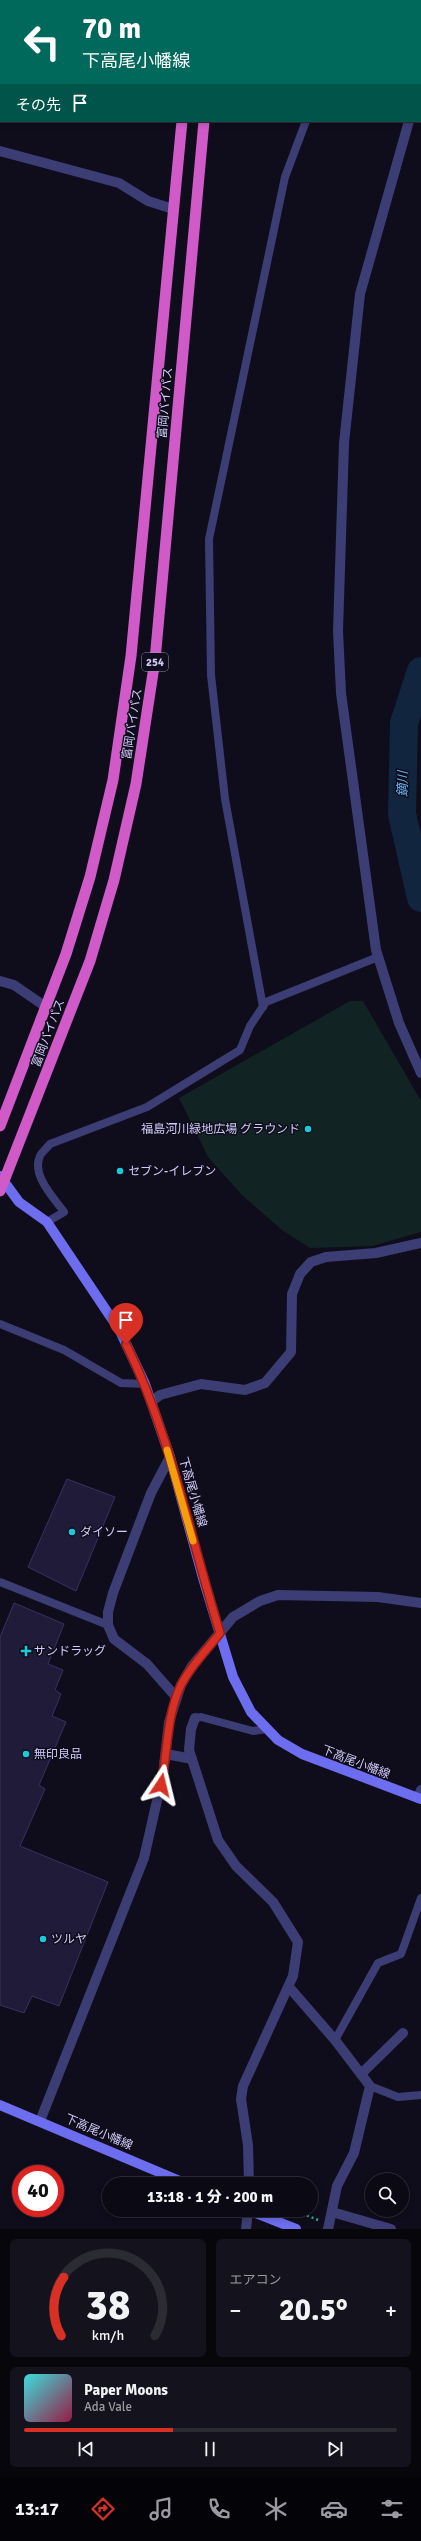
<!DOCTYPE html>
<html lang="ja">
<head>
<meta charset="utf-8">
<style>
	body { margin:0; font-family:Signika,"Noto Sans JP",sans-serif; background:#14131d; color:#f1f3f6; height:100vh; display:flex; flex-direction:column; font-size:15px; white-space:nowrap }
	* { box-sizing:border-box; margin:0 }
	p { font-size:13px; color:#9a9aa0 }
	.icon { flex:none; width:22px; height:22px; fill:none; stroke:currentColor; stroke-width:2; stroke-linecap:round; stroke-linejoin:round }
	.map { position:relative; height:2229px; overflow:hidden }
	.sheet { display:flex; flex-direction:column; gap:10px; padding:10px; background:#06060b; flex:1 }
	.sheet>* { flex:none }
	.guide { position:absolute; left:0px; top:0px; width:421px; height:122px; box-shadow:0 2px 6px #0003,0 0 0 1px #2b2b34; background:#00695c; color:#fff; overflow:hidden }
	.fabs { position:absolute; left:365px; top:2173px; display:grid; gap:8px }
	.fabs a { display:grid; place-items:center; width:44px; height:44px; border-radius:50%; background:#0b0a14; box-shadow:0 2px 6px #0003,0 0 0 1px #2b2b34; font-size:20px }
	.speed { position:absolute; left:12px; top:2165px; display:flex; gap:8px; font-size:20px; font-weight:700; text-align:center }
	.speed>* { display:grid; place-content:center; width:52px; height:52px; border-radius:50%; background:#0b0a14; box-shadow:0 2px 6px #0003,0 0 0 1px #2b2b34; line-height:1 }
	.speed .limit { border:6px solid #d22; background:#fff; color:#111 }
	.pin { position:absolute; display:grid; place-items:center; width:34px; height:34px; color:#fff; margin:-41px -17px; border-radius:50% 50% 50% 0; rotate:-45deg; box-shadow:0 0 4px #0007 }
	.pin .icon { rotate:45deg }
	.me { position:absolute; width:44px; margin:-22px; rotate:10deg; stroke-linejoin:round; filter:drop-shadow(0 0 3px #0008) }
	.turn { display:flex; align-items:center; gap:14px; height:84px; padding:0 16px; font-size:18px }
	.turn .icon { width:52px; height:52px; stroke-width:2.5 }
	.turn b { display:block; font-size:28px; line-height:34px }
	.then { display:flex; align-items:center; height:38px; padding:0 16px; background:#0003; gap:8px; font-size:15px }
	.big { font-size:30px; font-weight:800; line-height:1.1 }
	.sheet .widget { flex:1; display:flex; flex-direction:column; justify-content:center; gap:6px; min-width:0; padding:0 14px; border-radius:6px; background:#14131d }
	.sheet .dial { align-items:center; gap:0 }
	.dial svg { height:104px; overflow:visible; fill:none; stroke:#2b2b34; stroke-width:7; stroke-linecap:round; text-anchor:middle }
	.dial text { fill:#f1f3f6; stroke:none }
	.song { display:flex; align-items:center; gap:12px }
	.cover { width:48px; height:48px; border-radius:6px; background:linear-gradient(135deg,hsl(180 70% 55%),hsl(340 70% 35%)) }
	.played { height:4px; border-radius:2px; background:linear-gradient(90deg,#d93025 40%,#2b2b34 40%) }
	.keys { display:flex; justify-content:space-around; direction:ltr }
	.heat { display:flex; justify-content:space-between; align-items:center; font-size:22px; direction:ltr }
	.sheet .tiles { flex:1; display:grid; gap:10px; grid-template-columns:1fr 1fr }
	.widget:last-child { grid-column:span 2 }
	.trip { position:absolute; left:102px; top:2177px; width:216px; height:40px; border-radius:20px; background:#0b0a14; box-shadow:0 2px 6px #0003,0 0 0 1px #2b2b34; font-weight:800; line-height:40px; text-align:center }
	.dock { display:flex; height:64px; justify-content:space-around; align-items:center; background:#040408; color:#9a9aa0 }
	.dock .icon { width:28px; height:28px }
	.dock .current { color:#d93025 }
	.dock b { font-size:18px; color:#f1f3f6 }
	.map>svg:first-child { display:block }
	.green { fill:#112423 }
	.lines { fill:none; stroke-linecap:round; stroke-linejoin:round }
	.river { stroke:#12253e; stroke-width:28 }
	.building { fill:#201b39; stroke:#383063 }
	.path { stroke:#39a198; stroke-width:2.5; stroke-dasharray:2 3; stroke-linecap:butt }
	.service { stroke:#3d3d75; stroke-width:8 }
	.minor { stroke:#3d3d75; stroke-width:10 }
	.tertiary { stroke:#3d3d75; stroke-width:10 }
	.secondary { stroke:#6d6def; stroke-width:10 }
	.trunk { stroke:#d05ac8; stroke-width:11 }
	.route-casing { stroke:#8d1f18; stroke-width:10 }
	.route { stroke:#d93025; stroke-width:7 }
	.slow { stroke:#f59e0b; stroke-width:7 }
	.poi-dot { fill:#18cbda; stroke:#0f0d1b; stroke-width:1.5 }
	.labels { text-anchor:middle; stroke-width:3; stroke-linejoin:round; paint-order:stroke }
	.shield { fill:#0f0d1b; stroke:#9693b6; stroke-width:1 }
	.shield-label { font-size:11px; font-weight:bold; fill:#d0ccf9 }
	.street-label { font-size:12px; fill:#d0ccf9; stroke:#0f0d1b }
	.poi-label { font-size:12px; fill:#d0ccf9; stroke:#0f0d1b; text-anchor:start }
	.water-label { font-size:13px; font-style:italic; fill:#65b2ee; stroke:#0f0d1b }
</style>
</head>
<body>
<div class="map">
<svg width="421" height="2229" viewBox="0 0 421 2229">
	<rect width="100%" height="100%" fill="#0f0d1b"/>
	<!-- green -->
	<polygon class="green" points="350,1001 363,1001 421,1101 421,1232 372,1246 310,1248 282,1230 242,1195 208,1157 179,1098"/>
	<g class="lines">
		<!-- river -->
		<polyline class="river" points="421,671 404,723 402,814 421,898"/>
	</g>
	<!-- building -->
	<g class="building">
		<polygon points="67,1479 115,1497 76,1591 28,1567"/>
		<polygon points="14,1603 64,1624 48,1664 63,1670 55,1690 61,1694 52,1716 66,1722 39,1785 45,1789 20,1846 108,1882 59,2006 32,1996 24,2013 0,2005 0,1637"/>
	</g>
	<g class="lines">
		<!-- path -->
		<polyline class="path" points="293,2210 318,2220"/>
		<!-- service -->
		<g class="service">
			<polyline points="349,1 349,0"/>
			<polyline points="263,1007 225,799 211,675 209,539 285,177 306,121"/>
			<path d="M47,1222L64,1212C54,1198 31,1175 40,1156C42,1152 47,1148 50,1144L147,1107L240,1050L250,1026L266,1002L378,957"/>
			<polyline points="0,1324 64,1350 121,1383 145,1384"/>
			<polyline points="0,1582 108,1625"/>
			<polyline points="195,1718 201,1717 253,1731 267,1729"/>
			<polyline points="335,2040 378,1963 401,1954 421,1898"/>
			<polyline points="370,2086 398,2097 421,2095"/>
		</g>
		<!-- minor -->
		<g class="minor">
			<polyline points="420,78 421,75"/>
			<polyline points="409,121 360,294 344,443 338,631 341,693 376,950 399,1023 421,1073"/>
			<polyline points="0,151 119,183 148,201 173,209"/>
			<polyline points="0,981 14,985 46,1007"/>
			<polyline points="151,1402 160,1395 201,1384 245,1390 265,1383 291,1352 292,1294 300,1274 311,1262 326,1257 376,1253 421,1243"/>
			<polyline points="170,1457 151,1493 113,1593 108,1612 108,1625 114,1639 147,1664 176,1697"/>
			<polyline points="195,1718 191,1729 189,1750 218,1840 236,1866 273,1902 298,1942 293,1976 243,2086 241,2099 248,2145 249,2184"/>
			<polyline points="166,1754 192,1759"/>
			<polyline points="418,1798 421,1790"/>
			<polyline points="289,1987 335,2040 370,2086 354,2153 337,2186 328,2229"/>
			<polyline points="361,2074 403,2033"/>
			<polyline points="332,2212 391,2229"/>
			<polyline points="246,2229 248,2210"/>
		</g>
		<!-- tertiary -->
		<polyline class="tertiary" points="40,2121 144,1858 163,1774 169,1722 181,1685 192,1666 233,1617 260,1601 278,1595 378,1597 421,1603"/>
		<!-- secondary -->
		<g class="secondary">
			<polyline points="0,1176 19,1202 47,1222 120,1331 145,1384 170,1457 203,1578 233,1677 251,1712 278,1740 302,1754 421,1799"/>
			<polyline points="0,2105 187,2184"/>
			<polyline points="248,2210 296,2229"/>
		</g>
		<!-- trunk -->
		<g class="trunk">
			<polyline points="193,1 193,0"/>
			<polyline points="215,1 215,0"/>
			<polyline points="0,1126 66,954 90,877 113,780 131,656 182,121"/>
			<polyline points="0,1191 90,961 114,880 136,784 155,660 204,121"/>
		</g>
	</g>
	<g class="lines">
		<defs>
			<path id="route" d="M126,1344C171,1435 190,1537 220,1633C207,1650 191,1665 181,1685C166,1716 168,1752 161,1785"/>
		</defs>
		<!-- route casing -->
		<use href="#route" class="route-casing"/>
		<!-- route -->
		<use href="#route" class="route"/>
		<!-- slow -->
		<polyline class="slow" points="167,1450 193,1541"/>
	</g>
	<!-- markers -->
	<g class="poi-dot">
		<circle cx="308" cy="1129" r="4"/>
		<circle cx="120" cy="1171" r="4"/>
		<circle cx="72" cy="1532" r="4"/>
		<path d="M24 1645h4v4h4v4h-4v4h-4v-4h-4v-4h4z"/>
		<circle cx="26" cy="1754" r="4"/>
		<circle cx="43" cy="1939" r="4"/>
	</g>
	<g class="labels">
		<!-- shield labels -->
		<rect class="shield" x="142" y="653" width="26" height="18" rx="3"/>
		<g class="shield-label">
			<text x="155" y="666">254</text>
		</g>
		<!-- street labels -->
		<g class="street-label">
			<text transform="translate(165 403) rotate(-85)" y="4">富岡バイパス</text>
			<text transform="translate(132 724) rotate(-81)" y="4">富岡バイパス</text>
			<text transform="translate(48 1033) rotate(-69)" y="4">富岡バイパス</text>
			<text transform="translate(193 1492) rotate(74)" y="4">下高尾小幡線</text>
			<text transform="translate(356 1762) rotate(21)" y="4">下高尾小幡線</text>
			<text transform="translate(99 2132) rotate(23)" y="4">下高尾小幡線</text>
		</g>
		<!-- poi labels -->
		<g class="poi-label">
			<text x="300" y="1133" text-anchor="end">福島河川緑地広場 グラウンド</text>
			<text x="128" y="1175">セブン-イレブン</text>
			<text x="80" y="1536">ダイソー</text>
			<text x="34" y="1655">サンドラッグ</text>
			<text x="34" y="1758">無印良品</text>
			<text x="51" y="1943">ツルヤ</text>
		</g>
		<!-- water labels -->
		<g class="water-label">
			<text transform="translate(402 784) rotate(-89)" y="5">鏑川</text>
		</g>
	</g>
</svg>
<div class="fabs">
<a><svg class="icon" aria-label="search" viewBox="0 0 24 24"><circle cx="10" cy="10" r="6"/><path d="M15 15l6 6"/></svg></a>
</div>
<div class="speed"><div class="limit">40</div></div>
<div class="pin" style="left:126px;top:1344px;background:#d93025"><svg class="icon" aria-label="arrive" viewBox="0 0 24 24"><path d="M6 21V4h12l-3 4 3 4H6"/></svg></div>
<svg class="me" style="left:161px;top:1785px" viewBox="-20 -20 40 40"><path d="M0-17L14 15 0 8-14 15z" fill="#d93025" stroke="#fff" stroke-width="4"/></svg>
<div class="trip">13:18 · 1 分 · 200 m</div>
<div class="guide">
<div class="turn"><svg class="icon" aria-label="left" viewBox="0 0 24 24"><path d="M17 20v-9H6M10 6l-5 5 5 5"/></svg><div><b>70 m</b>下高尾小幡線</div></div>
<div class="then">その先<svg class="icon" aria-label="arrive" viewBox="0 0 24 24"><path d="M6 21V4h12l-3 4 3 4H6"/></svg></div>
</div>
</div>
<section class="sheet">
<div class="tiles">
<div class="widget dial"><svg viewBox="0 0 100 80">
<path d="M14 69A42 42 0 1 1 86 69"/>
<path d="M14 69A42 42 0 0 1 16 24" stroke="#d93025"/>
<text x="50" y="56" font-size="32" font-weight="700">38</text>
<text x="50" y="72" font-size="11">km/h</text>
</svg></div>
<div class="widget"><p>エアコン</p>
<div class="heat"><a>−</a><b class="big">20.5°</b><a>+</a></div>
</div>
<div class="widget">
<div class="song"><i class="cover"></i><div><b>Paper Moons</b><p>Ada Vale</p></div></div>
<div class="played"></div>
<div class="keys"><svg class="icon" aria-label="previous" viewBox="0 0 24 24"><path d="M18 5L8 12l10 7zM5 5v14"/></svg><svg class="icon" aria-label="pause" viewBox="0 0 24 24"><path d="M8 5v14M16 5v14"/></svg><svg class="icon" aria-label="next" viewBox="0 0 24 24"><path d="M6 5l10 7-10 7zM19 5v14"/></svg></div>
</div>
</div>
</section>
<nav class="dock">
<b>13:17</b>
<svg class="icon current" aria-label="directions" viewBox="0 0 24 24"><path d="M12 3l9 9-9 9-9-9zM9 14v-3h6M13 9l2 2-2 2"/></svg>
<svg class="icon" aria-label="music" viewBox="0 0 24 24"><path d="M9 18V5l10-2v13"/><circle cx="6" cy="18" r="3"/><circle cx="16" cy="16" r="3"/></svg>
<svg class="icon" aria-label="phone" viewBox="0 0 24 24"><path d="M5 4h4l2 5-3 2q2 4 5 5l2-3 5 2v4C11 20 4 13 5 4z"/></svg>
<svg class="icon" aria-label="climate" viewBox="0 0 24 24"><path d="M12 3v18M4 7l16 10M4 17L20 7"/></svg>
<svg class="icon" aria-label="car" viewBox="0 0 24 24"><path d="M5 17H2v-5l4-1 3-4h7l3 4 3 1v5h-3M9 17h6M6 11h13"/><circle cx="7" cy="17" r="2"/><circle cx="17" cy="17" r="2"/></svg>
<svg class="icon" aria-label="filters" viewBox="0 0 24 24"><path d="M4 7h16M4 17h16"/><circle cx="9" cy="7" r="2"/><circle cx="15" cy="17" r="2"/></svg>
</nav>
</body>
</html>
